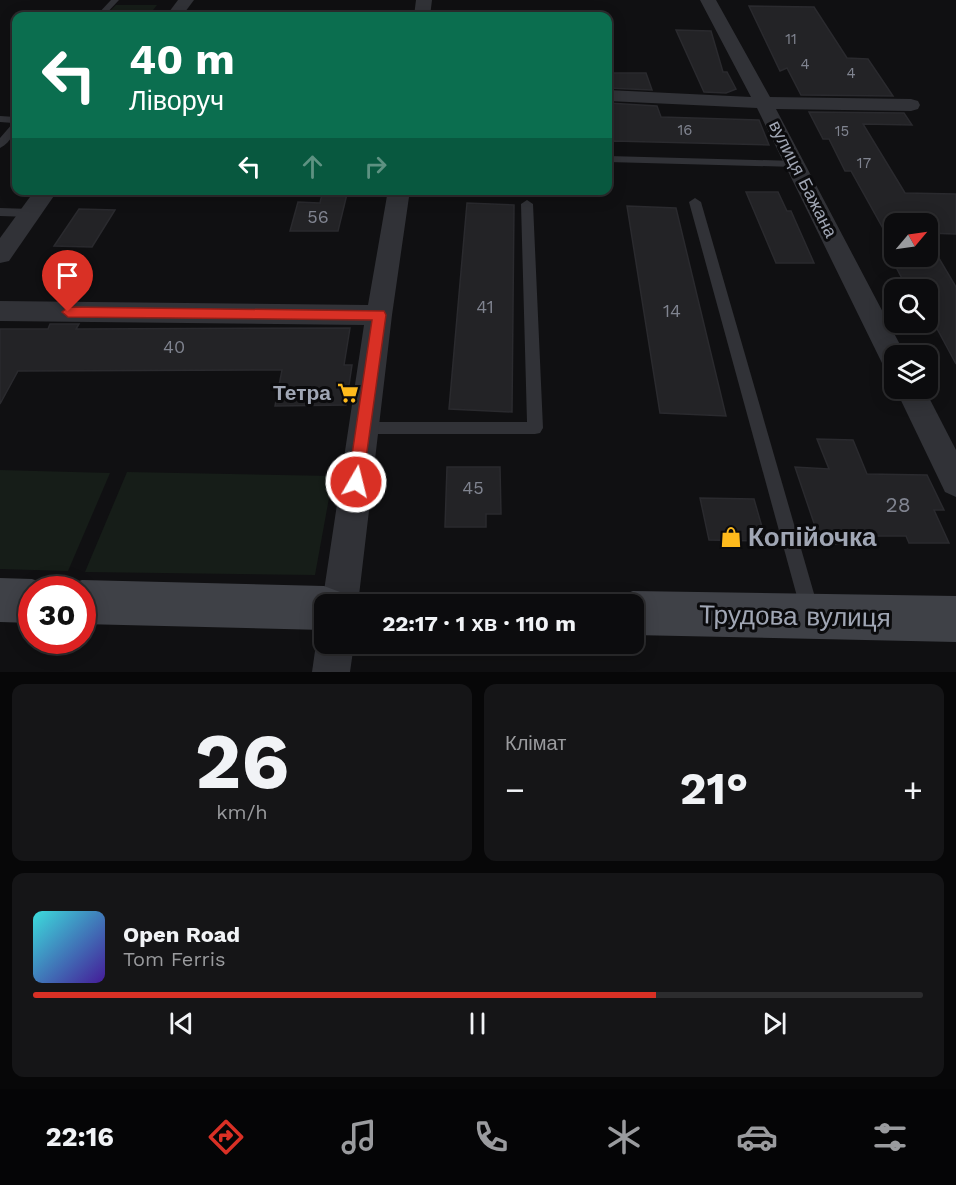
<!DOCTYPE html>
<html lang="uk">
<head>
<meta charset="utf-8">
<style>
	body { margin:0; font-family:"Work Sans",sans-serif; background:#151517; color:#f1f3f6; height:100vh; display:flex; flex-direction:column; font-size:22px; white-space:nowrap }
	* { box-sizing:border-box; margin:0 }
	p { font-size:20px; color:#9a9b9e }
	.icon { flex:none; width:33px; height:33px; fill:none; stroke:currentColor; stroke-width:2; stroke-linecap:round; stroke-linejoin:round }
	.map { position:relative; height:672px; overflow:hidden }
	.side { display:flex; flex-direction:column; gap:12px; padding:12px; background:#070708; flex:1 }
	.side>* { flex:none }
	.top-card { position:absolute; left:12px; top:12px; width:600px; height:183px; border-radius:12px; box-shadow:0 3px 15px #0003,0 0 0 2px #2c2c2e; background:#0b6e4f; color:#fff; overflow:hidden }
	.needle { width:39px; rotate:61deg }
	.fabs { position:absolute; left:884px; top:213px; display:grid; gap:12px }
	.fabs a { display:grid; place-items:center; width:54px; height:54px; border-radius:12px; background:#0c0c0e; box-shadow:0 3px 15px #0003,0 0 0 2px #2c2c2e; font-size:30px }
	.speed { position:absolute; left:18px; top:576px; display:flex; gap:12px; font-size:30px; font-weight:700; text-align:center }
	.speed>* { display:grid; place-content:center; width:78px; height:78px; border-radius:50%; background:#0c0c0e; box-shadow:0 3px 15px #0003,0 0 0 2px #2c2c2e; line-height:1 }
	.speed .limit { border:9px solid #d22; background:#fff; color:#111 }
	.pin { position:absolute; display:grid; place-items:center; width:51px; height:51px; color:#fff; margin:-62px -26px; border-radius:50% 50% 50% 0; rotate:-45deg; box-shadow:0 0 6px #0007 }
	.pin .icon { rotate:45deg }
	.me { position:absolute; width:66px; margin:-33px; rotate:8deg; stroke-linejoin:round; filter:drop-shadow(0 0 4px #0008) }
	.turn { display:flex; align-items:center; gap:21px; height:126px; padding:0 18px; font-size:27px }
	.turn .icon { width:78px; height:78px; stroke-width:2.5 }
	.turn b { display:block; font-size:42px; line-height:51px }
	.lanes { display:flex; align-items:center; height:57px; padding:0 18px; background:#0003; justify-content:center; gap:30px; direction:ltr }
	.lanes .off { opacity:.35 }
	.big { font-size:45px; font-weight:700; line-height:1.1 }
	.side .tile { flex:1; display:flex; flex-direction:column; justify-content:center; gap:9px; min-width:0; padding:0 21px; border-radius:12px; background:#151517 }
	.side .dial { align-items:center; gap:0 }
	.dial b { font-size:78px; line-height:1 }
	.song { display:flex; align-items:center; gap:18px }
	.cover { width:72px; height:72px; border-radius:9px; background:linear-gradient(135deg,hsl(180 70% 55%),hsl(260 70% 35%)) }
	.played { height:6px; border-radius:3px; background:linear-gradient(90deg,#d93025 70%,#2c2c2e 70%) }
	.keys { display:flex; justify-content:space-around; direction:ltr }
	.heat { display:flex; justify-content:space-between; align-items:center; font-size:33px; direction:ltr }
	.side .tiles { flex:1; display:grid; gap:12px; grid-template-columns:1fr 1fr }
	.tile:last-child { grid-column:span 2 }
	.trip { position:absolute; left:314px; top:594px; width:330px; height:60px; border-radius:12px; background:#0c0c0e; box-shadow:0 3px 15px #0003,0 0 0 2px #2c2c2e; font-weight:700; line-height:60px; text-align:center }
	.tab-bar { display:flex; height:96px; justify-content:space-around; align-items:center; background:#050506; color:#9a9b9e }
	.tab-bar .icon { width:42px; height:42px }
	.tab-bar .selected { color:#d93025 }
	.tab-bar b { font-size:27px; color:#f1f3f6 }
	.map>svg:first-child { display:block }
	.green { fill:#161d18 }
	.building { fill:#232326; stroke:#2a2a2e; stroke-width:1.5 }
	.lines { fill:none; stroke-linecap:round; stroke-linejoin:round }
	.service { fill:#313237; fill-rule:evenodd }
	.minor { fill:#313237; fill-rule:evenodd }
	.secondary { fill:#3f4147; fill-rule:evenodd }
	.route { fill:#d93025; stroke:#8d1f18; stroke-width:1.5 }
	.labels { text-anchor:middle; stroke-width:6; stroke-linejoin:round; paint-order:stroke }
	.far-number-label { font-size:15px; fill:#808490 }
	.far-street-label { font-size:18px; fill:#a0a6b4; stroke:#0b0b0d }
	.number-label { font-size:18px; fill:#808490 }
	.poi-label { font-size:21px; font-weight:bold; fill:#a0a6b4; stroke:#0b0b0d; text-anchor:end }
	.near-number-label { font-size:21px; fill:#808490 }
	.near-poi-label { font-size:26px; font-weight:bold; fill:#a0a6b4; stroke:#0b0b0d; text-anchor:start }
	.near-street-label { font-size:26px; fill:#a0a6b4; stroke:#0b0b0d }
</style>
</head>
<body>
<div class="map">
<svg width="956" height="672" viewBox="0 0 956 672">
	<rect width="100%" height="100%" fill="#101012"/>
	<!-- green -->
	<g class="green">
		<polygon points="116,5 157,5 148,16 105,16"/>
		<polygon points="0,470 110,473 68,571 0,569"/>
		<polygon points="127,472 333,476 315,575 85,572"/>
	</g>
	<!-- building -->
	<g class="building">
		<polygon points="749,6 814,7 847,58 868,59 893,96 801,95 787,68 780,71"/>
		<polygon points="676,30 711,31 723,72 727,72 736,89 726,93 704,92"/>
		<polygon points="608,73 646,73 652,90 608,88"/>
		<polygon points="608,103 657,106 661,117 759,120 769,145 613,141 608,143"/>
		<polygon points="809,112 904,113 912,125 863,124 905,193 956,194 956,234 927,233 927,224 894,224 894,248 851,171 845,171 829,139 823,139"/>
		<polygon points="323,190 348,190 338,231 290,231 298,202 320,203"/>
		<polygon points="746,192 778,192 787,211 791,211 814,263 776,263"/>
		<polygon points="467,203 514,205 512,412 449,409"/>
		<polygon points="627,206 676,208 726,416 660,413"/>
		<polygon points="79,209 115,210 92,247 54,246"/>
		<polygon points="927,238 956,287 956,364 927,310 927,286 906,286 888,252 894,252 894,256 927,256"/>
		<polygon points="50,324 79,324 76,329 350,328 344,365 352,365 346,405 275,406 282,370 18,371 0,404 0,329 48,329"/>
		<polygon points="817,439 853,440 867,474 927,475 944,510 934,510 949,543 909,543 906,536 848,536 851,544 821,544 795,467 829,469"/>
		<polygon points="447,467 500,467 501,514 486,514 486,527 445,527"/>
		<polygon points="700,498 754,499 766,541 709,540"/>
	</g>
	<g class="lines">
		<!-- service -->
		<g class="service">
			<polygon points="111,0 119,0 104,16 96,16"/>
			<path d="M0,116L16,117C16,130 12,142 0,148V138L13,123L0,122Z"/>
			<polygon points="608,156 795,161 800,164 795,167 608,162"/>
			<polygon points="695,198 701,202 819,611 816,617 810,620 804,617 801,611 689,202"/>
			<polygon points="527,200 533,204 543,428 540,433 535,434 364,434 359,433 356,428 359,423 364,422 527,422 521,204"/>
			<polygon points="0,208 31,209 37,213 31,217 0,216"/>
		</g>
		<!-- minor -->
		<g class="minor">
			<polygon points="178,0 194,0 182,16 166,16"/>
			<polygon points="416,0 432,0 430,16 414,16"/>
			<polygon points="700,0 716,0 770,97 911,99 918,101 920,105 918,109 911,111 776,109 906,356 894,356 894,370 884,367 880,359 757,108 608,101 608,90 751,97"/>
			<polygon points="35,190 58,190 9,261 0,263 0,238"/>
			<polygon points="388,190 410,190 392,315 358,604 324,604 324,609 322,604 364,325 0,321 0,301 368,305"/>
			<polygon points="895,388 924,388 956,450 956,497 945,492"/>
			<polygon points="324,630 324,644 354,644 350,672 312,672 316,644"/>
		</g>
		<!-- secondary -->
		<g class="secondary">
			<polygon points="0,578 32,579 48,585 49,590 32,590 32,623 0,622"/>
			<polygon points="82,580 324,586 340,592 345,604 324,604 324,630 82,624 82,590 65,590 66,586"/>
			<polygon points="633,591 956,596 956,642 633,635 633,604 614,604 617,597"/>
		</g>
	</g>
	<!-- route -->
	<polygon class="route" points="68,307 384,311 386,315 362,487 356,489 351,487 348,482 372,320 68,317 62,312"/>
	<!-- icons -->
	<defs>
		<symbol id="supermarket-bare" viewBox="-9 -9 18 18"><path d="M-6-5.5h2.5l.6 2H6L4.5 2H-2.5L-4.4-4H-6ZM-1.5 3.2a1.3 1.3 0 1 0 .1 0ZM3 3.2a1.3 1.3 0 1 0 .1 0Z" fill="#feba1c" stroke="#0b0b0d" stroke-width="2.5" paint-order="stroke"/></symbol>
		<symbol id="shop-bare" viewBox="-9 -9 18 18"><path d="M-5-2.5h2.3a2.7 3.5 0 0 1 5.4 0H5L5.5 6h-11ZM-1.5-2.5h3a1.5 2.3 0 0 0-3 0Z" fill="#feba1c" stroke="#0b0b0d" stroke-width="2.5" paint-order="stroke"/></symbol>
	</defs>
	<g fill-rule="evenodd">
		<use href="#supermarket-bare" x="333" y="378" width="30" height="30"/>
		<use href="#shop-bare" x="716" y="522" width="30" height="30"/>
	</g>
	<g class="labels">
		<!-- far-number labels -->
		<g class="far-number-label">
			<text x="791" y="44">11</text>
			<text x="805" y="69">4</text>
			<text x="851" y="78">4</text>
			<text x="685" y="135">16</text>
			<text x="842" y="136">15</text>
			<text x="864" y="168">17</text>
		</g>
		<!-- far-street labels -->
		<g class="far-street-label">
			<text transform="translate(803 179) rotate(63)" y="6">вулиця Бажана</text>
		</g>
		<!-- number labels -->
		<g class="number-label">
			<text x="318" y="223">56</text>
			<text x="485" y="313">41</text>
			<text x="672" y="317">14</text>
			<text x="174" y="353">40</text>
			<text x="473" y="494">45</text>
		</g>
		<!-- poi labels -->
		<g class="poi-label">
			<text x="331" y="400">Тетра</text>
		</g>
		<!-- near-number labels -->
		<g class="near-number-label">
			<text x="898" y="512">28</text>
		</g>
		<!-- near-poi labels -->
		<g class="near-poi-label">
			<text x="748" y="546">Копійочка</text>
		</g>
		<!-- near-street labels -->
		<g class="near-street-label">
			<text transform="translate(795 616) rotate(1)" y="9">Трудова вулиця</text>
		</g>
	</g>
</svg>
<div class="fabs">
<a><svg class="needle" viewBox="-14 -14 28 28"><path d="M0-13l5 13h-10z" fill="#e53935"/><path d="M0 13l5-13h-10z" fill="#9a9b9e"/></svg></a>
<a><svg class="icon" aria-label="search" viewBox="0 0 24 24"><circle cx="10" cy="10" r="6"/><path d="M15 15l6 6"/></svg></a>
<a><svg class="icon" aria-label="layers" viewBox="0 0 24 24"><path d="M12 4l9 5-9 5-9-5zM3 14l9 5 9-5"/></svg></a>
</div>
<div class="speed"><div class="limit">30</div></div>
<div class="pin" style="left:68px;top:312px;background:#d93025"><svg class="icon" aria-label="arrive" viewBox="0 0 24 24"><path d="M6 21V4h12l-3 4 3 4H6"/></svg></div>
<svg class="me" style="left:356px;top:482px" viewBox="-20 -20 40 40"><circle r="17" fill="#d93025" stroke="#fff" stroke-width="3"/><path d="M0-11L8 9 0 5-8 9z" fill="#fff"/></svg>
<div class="trip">22:17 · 1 хв · 110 m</div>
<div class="top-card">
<div class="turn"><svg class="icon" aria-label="left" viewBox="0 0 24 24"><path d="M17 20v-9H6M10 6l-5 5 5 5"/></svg><div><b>40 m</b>Ліворуч</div></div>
<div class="lanes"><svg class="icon" aria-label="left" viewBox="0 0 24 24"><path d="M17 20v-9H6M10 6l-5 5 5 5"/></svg><svg class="icon off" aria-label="ahead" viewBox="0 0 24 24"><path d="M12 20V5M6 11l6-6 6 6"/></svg><svg class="icon off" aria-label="right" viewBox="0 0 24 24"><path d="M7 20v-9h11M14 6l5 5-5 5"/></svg></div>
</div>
</div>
<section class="side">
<div class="tiles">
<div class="tile dial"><b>26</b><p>km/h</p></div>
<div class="tile"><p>Клімат</p>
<div class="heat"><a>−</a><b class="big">21°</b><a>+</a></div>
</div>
<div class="tile">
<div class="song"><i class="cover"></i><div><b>Open Road</b><p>Tom Ferris</p></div></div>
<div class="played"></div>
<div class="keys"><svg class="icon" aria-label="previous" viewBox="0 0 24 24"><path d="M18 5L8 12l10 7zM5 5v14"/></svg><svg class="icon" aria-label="pause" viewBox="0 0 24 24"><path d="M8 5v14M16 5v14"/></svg><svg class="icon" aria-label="next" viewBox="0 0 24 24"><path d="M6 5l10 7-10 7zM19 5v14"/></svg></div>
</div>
</div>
</section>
<nav class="tab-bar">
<b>22:16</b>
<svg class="icon selected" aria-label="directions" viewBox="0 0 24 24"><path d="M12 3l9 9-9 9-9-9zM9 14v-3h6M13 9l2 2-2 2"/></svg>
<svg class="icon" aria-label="music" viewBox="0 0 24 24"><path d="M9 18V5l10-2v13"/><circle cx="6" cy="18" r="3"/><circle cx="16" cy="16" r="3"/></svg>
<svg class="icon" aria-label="phone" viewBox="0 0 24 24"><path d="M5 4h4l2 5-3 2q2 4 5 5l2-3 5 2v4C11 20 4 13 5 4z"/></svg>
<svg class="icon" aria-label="climate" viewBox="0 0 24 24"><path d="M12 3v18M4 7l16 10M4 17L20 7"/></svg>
<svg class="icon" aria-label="car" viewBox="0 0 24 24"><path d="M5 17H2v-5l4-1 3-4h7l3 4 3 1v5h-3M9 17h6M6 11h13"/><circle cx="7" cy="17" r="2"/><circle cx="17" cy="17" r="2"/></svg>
<svg class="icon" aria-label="filters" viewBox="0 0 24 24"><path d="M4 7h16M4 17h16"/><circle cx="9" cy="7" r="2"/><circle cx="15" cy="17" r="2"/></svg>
</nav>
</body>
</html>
